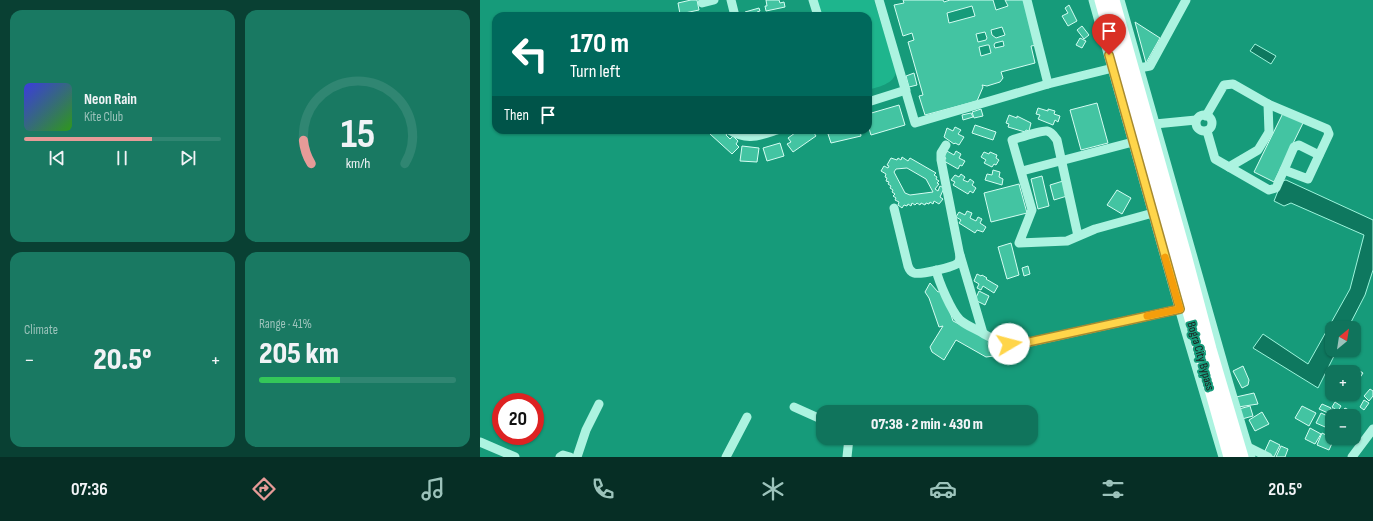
<!DOCTYPE html>
<html lang="en">
<head>
<meta charset="utf-8">
<style>
	body { margin:0; font-family:"Sofia Sans Condensed",sans-serif; background:#197962; color:#f1f3f6; height:100vh; display:flex; flex-direction:column; font-size:15px; white-space:nowrap }
	* { box-sizing:border-box; margin:0 }
	p { font-size:13px; color:#9cc3bb }
	.icon { flex:none; width:22px; height:22px; fill:none; stroke:currentColor; stroke-width:2; stroke-linecap:round; stroke-linejoin:round }
	.map { position:relative; flex:1; overflow:hidden }
	.drawer { display:flex; flex-direction:column; gap:10px; padding:10px; background:#094033; width:480px }
	.drawer>* { flex:none }
	.hud { position:absolute; left:12px; top:12px; width:380px; height:122px; border-radius:12px; box-shadow:0 1px 3px #0004; background:#00695c; color:#fff; overflow:hidden }
	.needle { width:26px; rotate:30deg }
	.fabs { position:absolute; left:845px; top:321px; display:grid; gap:8px }
	.fabs a { display:grid; place-items:center; width:36px; height:36px; border-radius:8px; background:#10745c; box-shadow:0 1px 3px #0004; font-size:20px }
	.speed { position:absolute; left:12px; top:393px; display:flex; gap:8px; font-size:20px; font-weight:700; text-align:center }
	.speed>* { display:grid; place-content:center; width:52px; height:52px; border-radius:50%; background:#10745c; box-shadow:0 1px 3px #0004; line-height:1 }
	.speed .limit { border:6px solid #d22; background:#fff; color:#111 }
	.pin { position:absolute; display:grid; place-items:center; width:34px; height:34px; color:#fff; margin:-41px -17px; border-radius:50% 50% 50% 0; rotate:-45deg; box-shadow:0 0 4px #0007 }
	.pin .icon { rotate:45deg }
	.me { position:absolute; width:44px; margin:-22px; rotate:82deg; stroke-linejoin:round; filter:drop-shadow(0 0 3px #0008) }
	.turn { display:flex; align-items:center; gap:14px; height:84px; padding:0 12px; font-size:18px }
	.turn .icon { width:52px; height:52px; stroke-width:2.5 }
	.turn b { display:block; font-size:28px; line-height:34px }
	.then { display:flex; align-items:center; height:38px; padding:0 12px; background:#0003; gap:8px; font-size:15px }
	.big { font-size:30px; font-weight:800; line-height:1.1 }
	.drawer .widget { flex:1; display:flex; flex-direction:column; justify-content:center; gap:6px; min-width:0; padding:0 14px; border-radius:12px; background:#197962 }
	.drawer .dial { align-items:center; gap:0 }
	.dial svg { height:104px; overflow:visible; fill:none; stroke:#308672; stroke-width:7; stroke-linecap:round; text-anchor:middle }
	.dial text { fill:#f1f3f6; stroke:none }
	.song { display:flex; align-items:center; gap:12px }
	.cover { width:48px; height:48px; border-radius:6px; background:linear-gradient(135deg,hsl(240 70% 55%),hsl(110 70% 35%)) }
	.played { height:4px; border-radius:2px; background:linear-gradient(90deg,#e69b98 65%,#308672 65%) }
	.keys { display:flex; justify-content:space-around; direction:ltr }
	.heat { display:flex; justify-content:space-between; align-items:center; font-size:22px; direction:ltr }
	.charge { height:6px; border-radius:3px; background:linear-gradient(90deg,#34c759 41%,#308672 0) }
	.drawer .tiles { flex:1; display:grid; gap:10px; grid-template-columns:repeat(2,1fr) }
	.trip { position:absolute; left:336px; top:405px; width:222px; height:40px; border-radius:12px; background:#10745c; box-shadow:0 1px 3px #0004; font-weight:800; line-height:40px; text-align:center }
	.dock { display:flex; height:64px; justify-content:space-around; align-items:center; background:#062e25; color:#9cc3bb }
	.dock .icon { width:28px; height:28px }
	.dock .active { color:#e69b98 }
	.dock b { font-size:18px; color:#f1f3f6 }
	main { display:flex; flex:1; min-height:0 }
	.map>svg:first-child { display:block }
	.green { fill:#1eb58d }
	.water { fill:#0e785f; stroke:#9ef5dd }
	.building { fill:#43c4a2; stroke:#d4fdf2; fill-rule:evenodd }
	.lines { fill:none; stroke-linecap:round; stroke-linejoin:round }
	.minor { stroke:#acf3e0; stroke-width:9 }
	.highway { stroke:#fff; stroke-width:13 }
	.route-casing { stroke:#a68a30; stroke-width:10 }
	.route { stroke:#ffd54a; stroke-width:7 }
	.slow { stroke:#f59e0b; stroke-width:7 }
	.labels { text-anchor:middle; stroke-width:4; stroke-linejoin:round; paint-order:stroke }
	.street-label { font-size:12px; fill:#1d1d1d; stroke:#169b7a }
</style>
</head>
<body>
<main>
<section class="drawer">
<div class="tiles">
<div class="widget">
<div class="song"><i class="cover"></i><div><b>Neon Rain</b><p>Kite Club</p></div></div>
<div class="played"></div>
<div class="keys"><svg class="icon" aria-label="previous" viewBox="0 0 24 24"><path d="M18 5L8 12l10 7zM5 5v14"/></svg><svg class="icon" aria-label="pause" viewBox="0 0 24 24"><path d="M8 5v14M16 5v14"/></svg><svg class="icon" aria-label="next" viewBox="0 0 24 24"><path d="M6 5l10 7-10 7zM19 5v14"/></svg></div>
</div>
<div class="widget dial"><svg viewBox="0 0 100 80">
<path d="M14 69A42 42 0 1 1 86 69"/>
<path d="M14 69A42 42 0 0 1 8 51" stroke="#e69b98"/>
<text x="50" y="56" font-size="32" font-weight="700">15</text>
<text x="50" y="72" font-size="11">km/h</text>
</svg></div>
<div class="widget"><p>Climate</p>
<div class="heat"><a>−</a><b class="big">20.5°</b><a>+</a></div>
</div>
<div class="widget"><p>Range · 41%</p><b class="big">205 km</b><div class="charge"></div></div>
</div>
</section>
<div class="map">
<svg width="893" height="457" viewBox="0 0 893 457">
	<rect width="100%" height="100%" fill="#169b7a"/>
	<!-- green -->
	<path class="green" d="M337,0H394L416,72C414,84 398,87 388,90V16H342Z"/>
	<!-- water -->
	<g class="water">
		<polygon points="775,44 796,56 791,64 770,51"/>
		<polygon points="806,180 893,220 893,270 885,295 868,328 852,328 852,350 857,350 838,388 773,348 783,334 828,364 870,289 884,235 811,203 804,206 794,201 802,181"/>
	</g>
	<!-- building -->
	<g class="building">
		<polygon points="211,0 217,0 219,10 200,14 198,3"/>
		<polygon points="286,0 299,0 300,3 304,2 305,7 286,11 285,6 287,6"/>
		<path d="M423,0H463L464,2L470,0H513L516,10L528,6L525,0H545L558,45L551,46L555,63L521,72L523,78L520,82L507,86L502,85L503,87L497,101L445,115L439,96L443,95L428,42L434,40L432,33L423,36L414,5L424,3ZM492,6L495,16L469,23L467,13ZM522,27L525,35L516,38L512,35L511,30ZM505,32L507,38L506,40L498,42L496,34ZM523,41L524,46L515,48L514,45L515,43ZM507,45H509L511,53L501,56L499,47Z"/>
		<polygon points="589,5 597,21 588,26 582,16 588,13 585,8"/>
		<polygon points="279,8 280,11 277,12 278,16 266,16 265,12"/>
		<polygon points="655,22 680,38 666,63"/>
		<polygon points="602,26 609,35 604,39 597,30"/>
		<polygon points="600,38 606,41 602,48 596,45"/>
		<polygon points="434,73 437,85 429,87 426,76"/>
		<polygon points="617,103 628,143 601,150 590,110"/>
		<polygon points="419,105 425,125 391,135 388,125 388,114"/>
		<polygon points="558,108 568,111 568,109 575,111 574,114 580,116 578,122 575,120 573,125 558,119 560,115 556,114"/>
		<polygon points="501,109 503,116 494,118 492,112"/>
		<polygon points="804,111 824,121 794,182 774,172"/>
		<polygon points="491,113 493,117 483,120 482,115"/>
		<polygon points="529,115 537,118 537,116 551,123 549,131 546,130 545,132 528,127 529,124 526,123"/>
		<polygon points="495,125 516,132 513,140 492,133"/>
		<polygon points="475,127 481,130 478,134 484,137 479,145 475,143 474,144 464,137 467,128 473,131"/>
		<polygon points="234,130 246,130 248,132 246,135 250,139 253,136 258,141 256,144 259,147 252,154 230,134"/>
		<polygon points="319,130 332,130 336,136 313,152 307,144 311,142 308,138"/>
		<polygon points="352,130 380,130 381,136 351,143 348,134 352,133"/>
		<polygon points="300,143 304,156 287,161 283,148"/>
		<polygon points="262,146 279,148 277,162 260,161"/>
		<polygon points="467,151 474,155 476,151 481,154 479,158 485,161 482,166 480,165 478,169 464,161 466,158 464,157"/>
		<polygon points="504,152 509,154 510,152 517,155 516,158 519,160 516,165 514,164 512,167 504,163 506,160 501,157"/>
		<path d="M422,157L428,161L430,158L456,173L454,175L457,177L456,179L459,181L457,183L459,184L455,189L458,191L460,186L464,188L460,197L463,199L459,204L454,201L453,204L450,202L449,204L446,203L445,205L441,203L440,205L437,203L435,205L432,203L431,206L428,204L427,206L424,205L422,208L418,205L419,202L415,200L416,198L413,196L415,194L412,192L413,190L410,188L411,186L408,184L409,182L406,181L407,178L405,177L406,174L401,171L404,166L408,168L409,166L407,165L411,158L417,160L418,158L421,160ZM427,168L446,179L453,192L430,195L425,193L414,172L416,169Z"/>
		<polygon points="513,170 520,172 519,177 523,179 522,185 505,180 507,174 512,175"/>
		<polygon points="481,174 485,177 483,180 488,182 490,179 494,182 492,185 496,188 493,193 490,191 488,194 473,185 475,182 471,180 475,175 479,177"/>
		<polygon points="562,176 569,206 558,209 551,179"/>
		<polygon points="583,181 587,196 574,200 570,185"/>
		<polygon points="539,184 547,213 511,222 504,193"/>
		<polygon points="637,190 651,198 642,214 627,205"/>
		<polygon points="487,211 492,213 490,218 496,221 498,217 502,219 500,223 506,227 503,232 497,230 495,233 479,223 481,220 476,217 479,212 485,215"/>
		<polygon points="531,243 539,275 527,279 518,247"/>
		<polygon points="548,266 550,274 544,276 542,268"/>
		<polygon points="497,274 501,276 502,275 507,278 506,279 518,286 514,293 503,286 501,290 497,288 499,284 494,281"/>
		<polygon points="450,283 458,292 463,290 473,321 509,339 514,356 506,357 476,340 464,360 452,352 450,347 463,326 459,327 449,298 445,292"/>
		<polygon points="499,291 509,296 505,305 495,300"/>
		<polygon points="763,366 769,380 768,385 762,388 753,371"/>
		<polygon points="877,369 883,373 879,379 874,376"/>
		<polygon points="890,389 893,391 893,396 889,401 884,396"/>
		<polygon points="774,393 778,404 758,407 756,397"/>
		<polygon points="884,400 889,403 884,410 880,407"/>
		<polygon points="855,402 861,406 858,411 852,407"/>
		<polygon points="842,404 851,408 848,413 839,409"/>
		<polygon points="770,406 773,416 762,419 759,409"/>
		<polygon points="822,406 836,413 829,426 815,418"/>
		<polygon points="865,408 876,414 874,417 863,411"/>
		<polygon points="852,409 859,412 857,416 849,415"/>
		<polygon points="782,412 789,424 775,431 769,420"/>
		<polygon points="841,413 852,418 852,430 836,423"/>
		<polygon points="830,428 841,434 835,444 825,439"/>
		<polygon points="842,433 854,439 849,450 837,445"/>
		<polygon points="790,440 800,445 794,457 784,453"/>
		<polygon points="801,446 808,449 805,457 796,457"/>
	</g>
	<g class="lines">
		<!-- minor -->
		<g class="minor">
			<polyline points="251,0 255,16"/>
			<polyline points="333,0 338,16"/>
			<polyline points="399,0 435,123 568,84 633,68"/>
			<polyline points="547,0 568,84"/>
			<polyline points="613,0 705,329 743,457"/>
			<polyline points="640,0 749,384 771,457"/>
			<polyline points="222,3 234,0"/>
			<polyline points="659,68 670,66 706,0"/>
			<polyline points="388,102 426,90"/>
			<circle cx="724" cy="123" r="8"/>
			<polyline points="726,116 744,85 753,84 788,104 789,132 778,150 749,167 735,159 727,131"/>
			<polyline points="675,124 716,120"/>
			<path d="M249,130C267,141 278,136 297,130"/>
			<polyline points="749,167 789,190 796,188 804,170 828,179 849,134 847,129 788,104"/>
			<polyline points="804,170 814,147 819,145 839,155"/>
			<polyline points="542,171 653,142"/>
			<path d="M414,208L428,266C429,269 431,272 434,273C440,275 474,267 478,263C481,259 480,255 479,251L461,160V153L466,145"/>
			<path d="M598,236L577,140C574,136 572,132 567,131C561,130 539,138 532,140L552,210L539,243L587,241L615,229L673,213"/>
			<polyline points="480,255 503,333"/>
			<path d="M456,270C459,282 471,311 480,320C487,326 496,329 504,334C515,340 523,345 536,345L700,309"/>
			<polyline points="314,407 343,420"/>
			<polyline points="0,442 35,457"/>
			<polyline points="768,447 788,457"/>
			<polyline points="80,457 83,455 90,457"/>
			<polyline points="97,457 106,430 119,404"/>
			<polyline points="246,457 267,417"/>
			<polyline points="367,457 369,438"/>
			<polyline points="872,457 893,429"/>
		</g>
		<!-- highway -->
		<g class="highway">
			<polyline points="621,0 750,457"/>
			<polyline points="633,0 705,255 730,349 762,457"/>
		</g>
	</g>
	<g class="lines">
		<defs>
			<polyline id="route" points="529,344 535,345 700,309 629,55"/>
		</defs>
		<!-- route casing -->
		<use href="#route" class="route-casing"/>
		<!-- route -->
		<use href="#route" class="route"/>
		<!-- slow -->
		<polyline class="slow" points="667,316 700,309 685,257"/>
	</g>
	<g class="labels">
		<!-- street labels -->
		<g class="street-label">
			<text transform="translate(721 356) rotate(74)" y="4">Bogra City Bypass</text>
		</g>
	</g>
</svg>
<div class="fabs">
<a><svg class="needle" viewBox="-14 -14 28 28"><path d="M0-13l5 13h-10z" fill="#e53935"/><path d="M0 13l5-13h-10z" fill="#9cc3bb"/></svg></a>
<a>+</a>
<a>−</a>
</div>
<div class="speed"><div class="limit">20</div></div>
<div class="pin" style="left:629px;top:55px;background:#d93025"><svg class="icon" aria-label="arrive" viewBox="0 0 24 24"><path d="M6 21V4h12l-3 4 3 4H6"/></svg></div>
<svg class="me" style="left:529px;top:344px" viewBox="-20 -20 40 40"><circle r="19" fill="#fff"/><path d="M0-13L10 11 0 6-10 11z" fill="#ffd54a"/></svg>
<div class="trip">07:38 · 2 min · 430 m</div>
<div class="hud">
<div class="turn"><svg class="icon" aria-label="left" viewBox="0 0 24 24"><path d="M17 20v-9H6M10 6l-5 5 5 5"/></svg><div><b>170 m</b>Turn left</div></div>
<div class="then">Then<svg class="icon" aria-label="arrive" viewBox="0 0 24 24"><path d="M6 21V4h12l-3 4 3 4H6"/></svg></div>
</div>
</div>
</main>
<nav class="dock">
<b>07:36</b>
<svg class="icon active" aria-label="directions" viewBox="0 0 24 24"><path d="M12 3l9 9-9 9-9-9zM9 14v-3h6M13 9l2 2-2 2"/></svg>
<svg class="icon" aria-label="music" viewBox="0 0 24 24"><path d="M9 18V5l10-2v13"/><circle cx="6" cy="18" r="3"/><circle cx="16" cy="16" r="3"/></svg>
<svg class="icon" aria-label="phone" viewBox="0 0 24 24"><path d="M5 4h4l2 5-3 2q2 4 5 5l2-3 5 2v4C11 20 4 13 5 4z"/></svg>
<svg class="icon" aria-label="climate" viewBox="0 0 24 24"><path d="M12 3v18M4 7l16 10M4 17L20 7"/></svg>
<svg class="icon" aria-label="car" viewBox="0 0 24 24"><path d="M5 17H2v-5l4-1 3-4h7l3 4 3 1v5h-3M9 17h6M6 11h13"/><circle cx="7" cy="17" r="2"/><circle cx="17" cy="17" r="2"/></svg>
<svg class="icon" aria-label="filters" viewBox="0 0 24 24"><path d="M4 7h16M4 17h16"/><circle cx="9" cy="7" r="2"/><circle cx="15" cy="17" r="2"/></svg>
<b>20.5°</b>
</nav>
</body>
</html>
